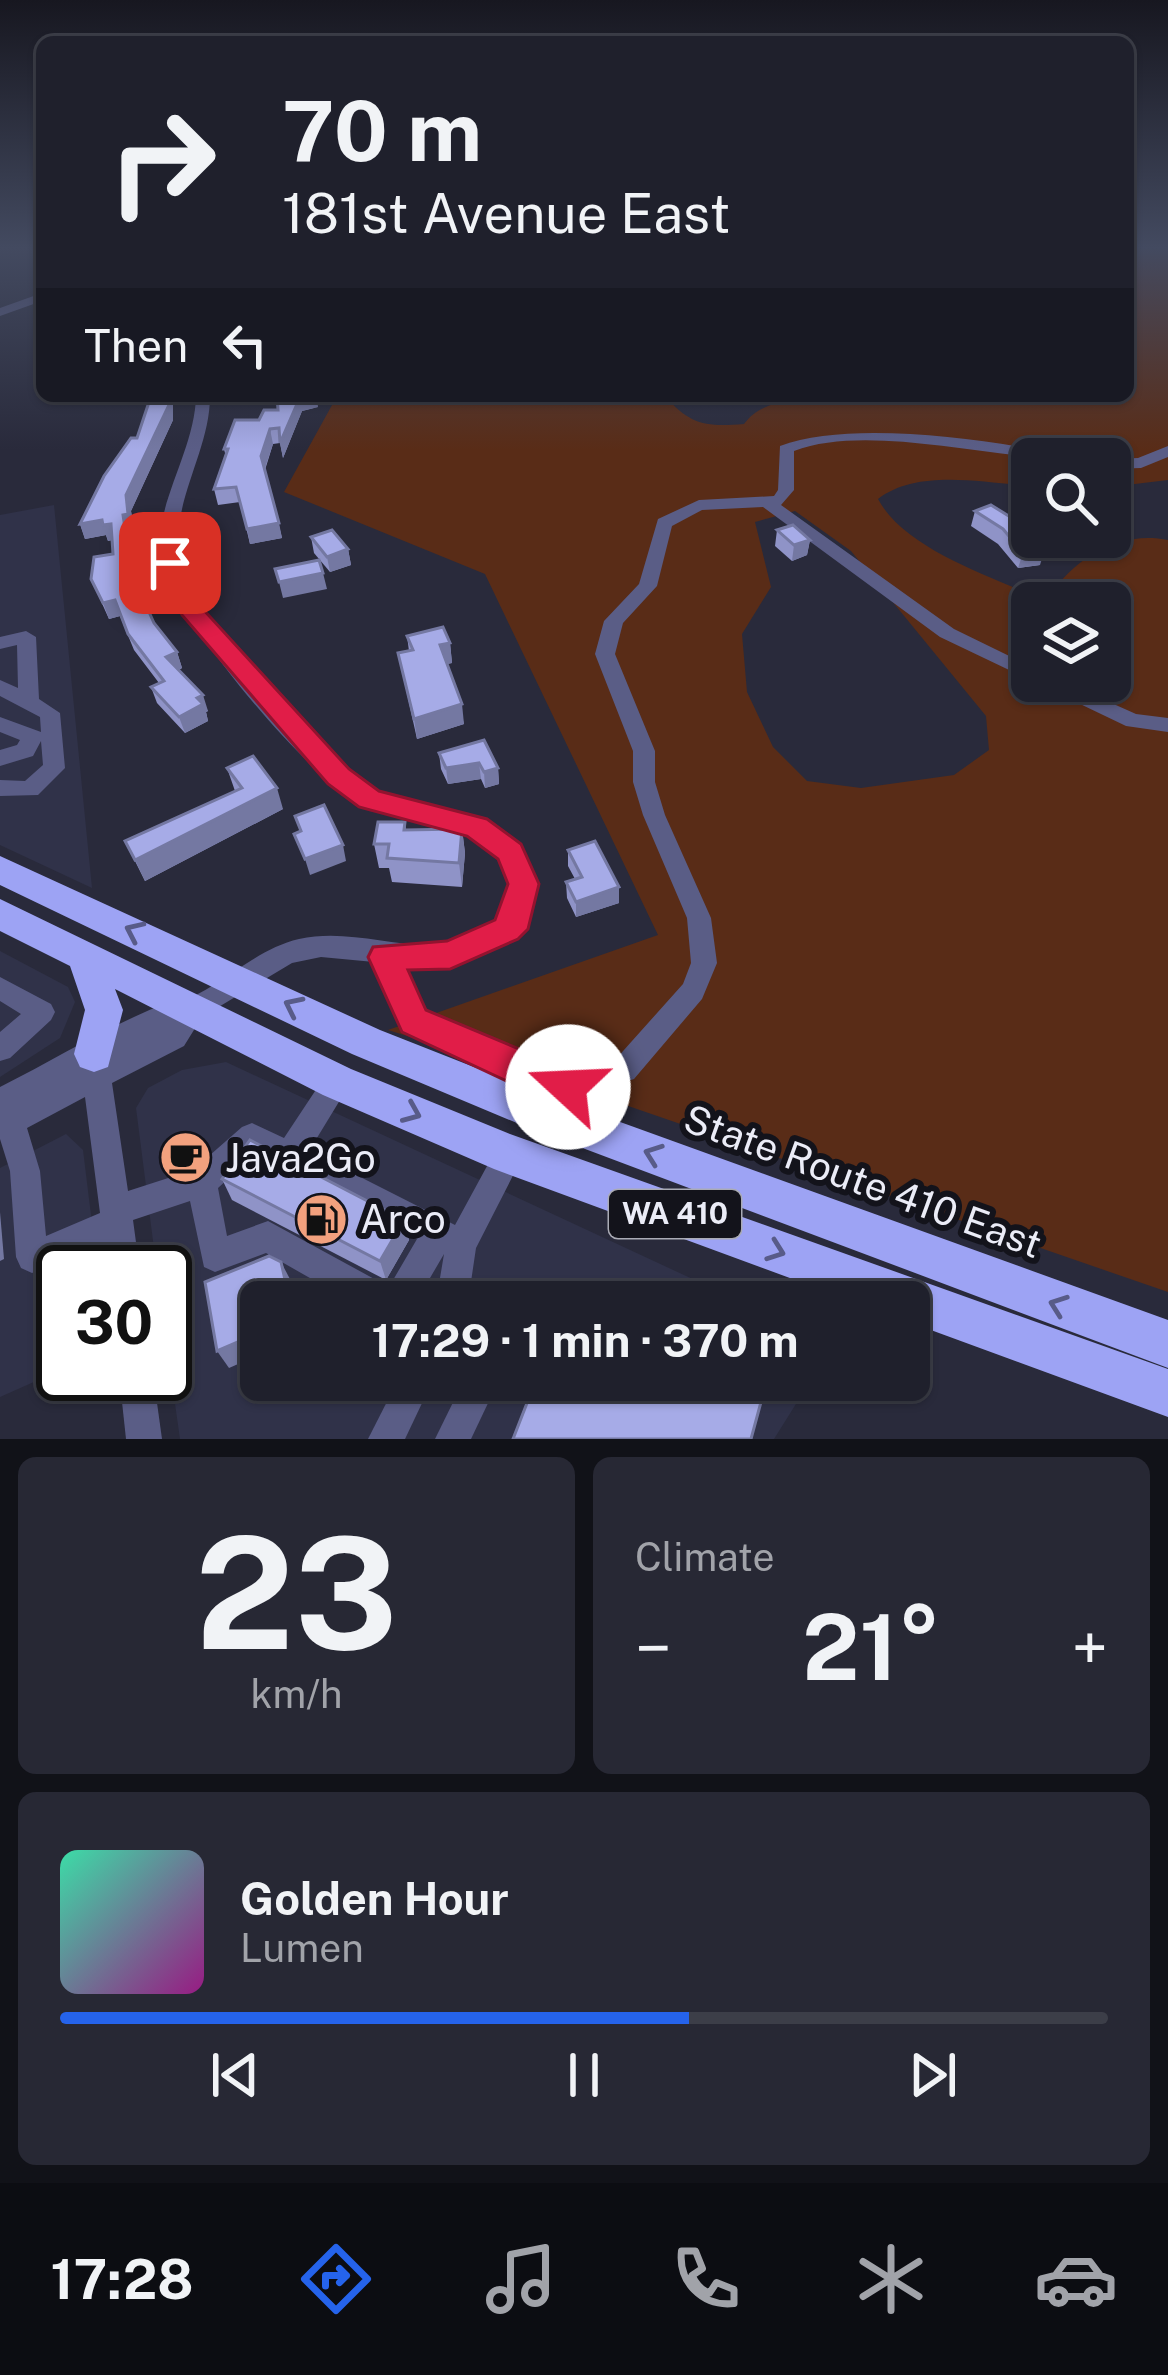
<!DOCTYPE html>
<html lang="en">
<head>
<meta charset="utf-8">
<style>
	body { margin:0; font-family:"Public Sans",sans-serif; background:#272834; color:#f1f3f6; height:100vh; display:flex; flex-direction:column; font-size:45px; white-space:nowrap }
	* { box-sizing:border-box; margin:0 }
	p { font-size:39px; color:#a1a3a9 }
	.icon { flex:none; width:66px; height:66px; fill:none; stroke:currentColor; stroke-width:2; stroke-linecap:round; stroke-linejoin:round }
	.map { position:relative; height:1439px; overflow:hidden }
	.drawer { display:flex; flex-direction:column; gap:18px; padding:18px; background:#111218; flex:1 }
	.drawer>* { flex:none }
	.top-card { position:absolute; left:36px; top:36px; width:1098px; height:366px; border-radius:18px; box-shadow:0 3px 9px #0004,0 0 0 3px #3c3e48; background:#1f202c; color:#f1f3f6; overflow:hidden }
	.tools { position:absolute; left:1011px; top:438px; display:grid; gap:24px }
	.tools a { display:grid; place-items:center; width:120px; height:120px; border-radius:18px; background:#1f202c; box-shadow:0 3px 9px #0004,0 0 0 3px #3c3e48; font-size:60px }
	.speed { position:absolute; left:36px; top:1245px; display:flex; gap:24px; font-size:60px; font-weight:700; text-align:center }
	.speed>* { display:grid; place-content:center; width:156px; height:156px; border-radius:50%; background:#1f202c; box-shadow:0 3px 9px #0004,0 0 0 3px #3c3e48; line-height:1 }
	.speed .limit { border:6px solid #111; border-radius:18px; background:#fff; color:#111 }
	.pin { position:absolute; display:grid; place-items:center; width:102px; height:102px; color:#fff; margin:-51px; border-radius:24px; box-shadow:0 6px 18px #0006 }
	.me { position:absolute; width:132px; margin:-66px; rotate:290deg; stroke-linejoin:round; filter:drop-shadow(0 0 9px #0008) }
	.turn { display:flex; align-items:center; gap:42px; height:252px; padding:0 48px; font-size:54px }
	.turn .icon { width:156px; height:156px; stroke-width:2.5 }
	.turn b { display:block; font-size:84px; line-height:102px }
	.then { display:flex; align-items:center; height:114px; padding:0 48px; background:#0003; gap:24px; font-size:45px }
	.big { font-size:90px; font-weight:700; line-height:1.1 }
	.drawer .tile { flex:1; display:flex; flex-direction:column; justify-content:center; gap:18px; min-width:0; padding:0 42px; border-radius:18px; background:#272834 }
	.drawer .dial { align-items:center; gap:0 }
	.dial b { font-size:156px; line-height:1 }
	.song { display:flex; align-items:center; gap:36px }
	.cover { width:144px; height:144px; border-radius:18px; background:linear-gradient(135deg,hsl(160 70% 55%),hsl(310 70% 35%)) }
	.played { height:12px; border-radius:6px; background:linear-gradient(90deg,#2563eb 60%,#3c3e48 60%) }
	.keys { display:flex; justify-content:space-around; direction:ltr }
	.heat { display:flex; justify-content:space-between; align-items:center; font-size:66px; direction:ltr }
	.drawer .tiles { flex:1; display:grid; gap:18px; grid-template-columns:1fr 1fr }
	.tile:last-child { grid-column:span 2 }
	.trip { position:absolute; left:240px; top:1281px; width:690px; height:120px; border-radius:18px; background:#1f202c; box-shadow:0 3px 9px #0004,0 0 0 3px #3c3e48; font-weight:700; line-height:120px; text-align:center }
	.tabs { display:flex; height:192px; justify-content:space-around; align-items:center; background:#0c0d12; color:#a1a3a9 }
	.tabs .icon { width:84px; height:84px }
	.tabs .on { color:#2563eb }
	.tabs b { font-size:54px; color:#f1f3f6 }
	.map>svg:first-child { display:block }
	.built { fill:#303249 }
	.green { fill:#592c17; fill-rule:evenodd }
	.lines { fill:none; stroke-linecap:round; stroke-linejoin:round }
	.minor { fill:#5a5d86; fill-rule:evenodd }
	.highway { fill:#9da3f4; fill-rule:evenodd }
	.wall { fill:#8f93c7 }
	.shaded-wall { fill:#7478a2 }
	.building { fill:#a6abe7; stroke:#7478a2; stroke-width:3 }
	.oneway { stroke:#585b88 }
	.route { fill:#e11d48; stroke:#92132f; stroke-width:3 }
	.labels { text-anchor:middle; stroke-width:12; stroke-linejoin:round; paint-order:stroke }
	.shield { fill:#13131b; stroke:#aaabb5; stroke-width:3 }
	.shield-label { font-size:30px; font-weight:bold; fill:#ebecf7 }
	.near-poi-label { font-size:39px; fill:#ebecf7; stroke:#13131b; text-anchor:start }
	.near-street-label { font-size:39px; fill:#ebecf7; stroke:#13131b }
</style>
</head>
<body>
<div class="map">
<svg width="1168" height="1439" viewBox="0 0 1168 1439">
	<rect width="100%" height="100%" fill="#292a3b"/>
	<!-- built -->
	<g class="built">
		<polygon points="54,505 92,888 0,845 0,515"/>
		<polygon points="0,951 68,987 75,1002 60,1038 0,1077"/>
		<polygon points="226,1062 742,1302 261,1302 261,1380 811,1380 774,1439 180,1439 165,1333 165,1272 157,1272 136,1108 148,1088 182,1070"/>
		<polygon points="66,1134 83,1150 98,1272 63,1272 63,1369 0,1397 0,1168"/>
	</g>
	<!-- green -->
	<path class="green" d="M1128,249H1168V480L1110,487V459H1032V486C984,483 918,468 878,499C904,548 987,575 1036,597L1050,595C1075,558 1120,530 1168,540V1292L605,1098L388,1030L658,935L485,574L284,492L337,396H665C690,425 706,427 744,424C761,400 794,400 820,396H1128ZM795,511L851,551L986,716L989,750L954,775L861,788L807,781L773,747L747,692L742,634L771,587L755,522ZM1032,603H1110V681H1032Z"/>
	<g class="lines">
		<!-- minor -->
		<g class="minor">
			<polygon points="42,293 42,301 0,316 0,308"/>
			<path d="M196,396H210C210,460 157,519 188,581C213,635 323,765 375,791C419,813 486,803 517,847C577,929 472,976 402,967L424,1013L548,1070L568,1074L615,1060L683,984L691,963L687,918L643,815L633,782V751L595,654L604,621L639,584L658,519L699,500L774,496L778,490L780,446C851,419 993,440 1068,456L1070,459C990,459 868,423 794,451V490L781,505L954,629L1032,667V681H1062L1136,714L1168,718V732L1126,726L940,637L763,507L702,510L672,526L657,586L623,623L615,654L655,751V782L665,815L711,918L717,963L702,999L634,1079L568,1100L535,1091L404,1029L374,962L321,957L292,963L202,1017L184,1046L112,1083L128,1191L193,1170L242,1127L252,1123L284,1138L327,1073L337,1069L347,1073L351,1082L309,1151L455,1225L499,1144L509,1140L519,1144L524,1154L476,1248L468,1302H436L444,1254L416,1302H352L266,1253L215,1272L204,1267L190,1201L133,1220L140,1272H108L104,1242L32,1273L21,1268L16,1257L10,1171L0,1139V1087C48,1063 95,1034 145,1012C158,1005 174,1005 188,999C227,981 257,949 299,939C360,925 418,961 478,935C511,920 522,882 496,854C463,818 404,824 362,804C307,778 178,621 162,562C149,512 195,453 196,396ZM85,1097L100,1213L46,1236L40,1171L27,1128ZM255,1154L417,1239L389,1287L268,1221L227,1236L218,1188Z"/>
			<polygon points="1168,446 1168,457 1141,468 1110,469 1110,459 1138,458"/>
			<polygon points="26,631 36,637 39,699 60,713 65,768 38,795 0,796 0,780 25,781 43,765 41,741 33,756 0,766 0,750 17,745 20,740 0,732 0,717 41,732 40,717 0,696 0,680 18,688 17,645 0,649 0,637"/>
			<polygon points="0,977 51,1004 55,1012 51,1020 10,1058 0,1061 0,1032 21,1014 0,1001"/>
			<polygon points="523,1283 534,1288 538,1302 505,1302 512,1288"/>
			<polygon points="119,1374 153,1374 162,1439 126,1439"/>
			<polygon points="398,1380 433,1380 405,1439 368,1439"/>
			<polygon points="464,1380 499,1380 471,1439 435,1439"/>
		</g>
		<!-- highway -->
		<g class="highway">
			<polygon points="0,856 380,1030 540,1093 1168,1320 1168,1368 524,1126 352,1054 0,885"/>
			<polygon points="0,899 351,1069 510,1134 1168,1369 1168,1417 909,1322 909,1302 855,1302 494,1169 323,1095 115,989 123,1010 108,1067 94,1072 80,1067 74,1054 85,1010 70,966 0,931"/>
		</g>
	</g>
	<!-- wall -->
	<g class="wall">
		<polygon points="151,399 173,420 131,511 134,530 128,531 136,584 154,623 177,652 182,668 179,670 208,711 206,712 208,721 185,733 157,703 151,687 159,683 134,650 120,616 109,619 91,579 113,554 112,540 108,541 106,535 85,539 80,524 137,438"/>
		<polygon points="318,407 302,411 283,458 280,443 273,444 265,470 282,538 250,544 240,502 218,505 214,489 226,457 224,449 259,420 278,410"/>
		<polygon points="975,511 1028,528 1040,565 1018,568 998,544 971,526"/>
		<polygon points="777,530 810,540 807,555 792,561 775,546"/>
		<polygon points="311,537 348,549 351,565 330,572 314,553"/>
		<polygon points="407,636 450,643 452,663 447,664 464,724 417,739 398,653 409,651"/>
		<polygon points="439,753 498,768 499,784 485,788 481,779 448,784 441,769"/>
		<polygon points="227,768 283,809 145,881 125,841 235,791"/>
		<polygon points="405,822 406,830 462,829 465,853 462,887 392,882 389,868 379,868 374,844"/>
		<polygon points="568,850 619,903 576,917 567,898 566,882 575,879 568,866"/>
		<polygon points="222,1179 404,1220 409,1240 386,1280 232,1200"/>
	</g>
	<!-- shaded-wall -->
	<g class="shaded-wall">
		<polygon points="169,396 173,396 173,420 131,511 134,530 128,531 137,590 132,574 123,515 126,495"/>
		<polygon points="317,396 318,407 302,411 283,458 280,443 300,397"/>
		<polygon points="270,429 273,444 264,471 261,456"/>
		<polygon points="102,520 111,524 116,539 108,541 106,535 85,539 80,524"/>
		<polygon points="279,523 282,538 250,544 247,529"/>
		<polygon points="810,540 807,555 792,561 794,545"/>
		<polygon points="348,549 351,565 330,572 327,557"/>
		<polygon points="1045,549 1040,565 1018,568 1023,553"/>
		<polygon points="323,573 327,589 283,598 279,582"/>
		<polygon points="115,600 120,616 109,619 103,603"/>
		<polygon points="450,643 452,663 442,665 440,645"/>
		<polygon points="177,652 182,668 171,673 166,657"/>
		<polygon points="203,695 208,711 206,712 208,721 185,733 179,717 197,698"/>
		<polygon points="462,704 464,724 417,739 414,719"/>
		<polygon points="479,763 481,779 448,784 446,768"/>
		<polygon points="498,768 499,784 485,788 484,772"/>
		<polygon points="277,788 283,809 145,881 135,860"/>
		<polygon points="462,829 465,853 462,887 459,863"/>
		<polygon points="343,845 346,861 310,875 305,859"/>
		<polygon points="619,887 619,903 576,917 576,902"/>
		<polygon points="189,1140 193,1147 195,1162 179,1170 175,1163"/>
		<polygon points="0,1212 4,1259 0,1261"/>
		<polygon points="404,1220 409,1240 386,1280 380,1261"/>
		<polygon points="281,1262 291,1281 295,1302 290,1302"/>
		<polygon points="261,1332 261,1354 229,1368 217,1351"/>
	</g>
	<!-- building -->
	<g class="building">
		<polygon points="151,396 169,396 169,405 126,495 128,514 123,515 132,574 154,623 177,652 166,657 203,695 197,698 203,704 179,717 151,687 164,681 128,634 115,600 103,603 91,579 94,557 113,554 111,524 103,525 102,520 80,524 104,476 131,438 137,438"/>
		<polygon points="277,396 302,396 300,397 280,443 279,428 270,429 261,456 279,523 247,529 236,487 214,489 228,449 224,449 235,420 259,420 264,410 278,410"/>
		<polygon points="991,505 1028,528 1032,534 1032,537 1035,537 1045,549 1023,553 1003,529 975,511"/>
		<polygon points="793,525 810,540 794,545 777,530"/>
		<polygon points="332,530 348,549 327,557 311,537"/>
		<polygon points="319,560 323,573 279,582 275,569"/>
		<polygon points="443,627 450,643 440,645 462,704 414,719 398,653 413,650 407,636"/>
		<polygon points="484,740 498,768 484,772 479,763 446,768 439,753"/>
		<polygon points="253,756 277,788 135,860 125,841 242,788 227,768"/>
		<polygon points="324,805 343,845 305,859 294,834 301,831 295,816"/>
		<polygon points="378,822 405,822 404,830 462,829 459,863 387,858 389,844 374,844"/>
		<polygon points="595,841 619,887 576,902 566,882 582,877 568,850"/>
		<polygon points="189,1140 191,1155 175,1163 173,1146"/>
		<polygon points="250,1140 404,1220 380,1261 222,1179"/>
		<polygon points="269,1256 281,1262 290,1302 261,1302 261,1332 217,1351 205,1282"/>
		<polygon points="536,1380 711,1380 761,1402 751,1439 513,1439"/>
	</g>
	<!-- one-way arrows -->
	<defs><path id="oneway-chevron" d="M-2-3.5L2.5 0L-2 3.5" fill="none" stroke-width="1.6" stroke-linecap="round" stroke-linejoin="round" transform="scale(3)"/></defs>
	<g class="oneway">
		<use href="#oneway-chevron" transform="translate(134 931) rotate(-155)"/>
		<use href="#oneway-chevron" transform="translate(293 1006) rotate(-154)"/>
		<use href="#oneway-chevron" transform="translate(412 1113) rotate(23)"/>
		<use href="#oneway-chevron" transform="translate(653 1154) rotate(-160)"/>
		<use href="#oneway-chevron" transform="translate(776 1251) rotate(20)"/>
		<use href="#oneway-chevron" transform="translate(1058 1305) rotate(-160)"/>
	</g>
	<!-- sky -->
	<linearGradient id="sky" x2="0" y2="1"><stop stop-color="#171720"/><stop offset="0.55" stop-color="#434a60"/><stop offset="1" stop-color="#434a60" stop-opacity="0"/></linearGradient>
	<rect width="1168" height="450" fill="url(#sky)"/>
	<!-- route -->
	<polygon class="route" points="170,556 182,563 201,607 349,769 379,791 487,819 521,844 539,884 528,929 518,939 450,969 408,970 426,1010 581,1075 586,1087 581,1099 568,1104 545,1099 402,1032 368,957 373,947 447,941 495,920 508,884 498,859 467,836 359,807 328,784 182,615 158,563"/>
	<!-- icons -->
	<defs>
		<symbol id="cafe-disc" viewBox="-11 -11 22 22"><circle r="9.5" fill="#f2a17e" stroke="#13131b"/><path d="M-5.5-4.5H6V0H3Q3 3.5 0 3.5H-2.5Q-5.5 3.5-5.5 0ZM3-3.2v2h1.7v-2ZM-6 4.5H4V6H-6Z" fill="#111"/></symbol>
		<symbol id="fuel-disc" viewBox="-11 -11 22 22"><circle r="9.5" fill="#f2a17e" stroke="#13131b"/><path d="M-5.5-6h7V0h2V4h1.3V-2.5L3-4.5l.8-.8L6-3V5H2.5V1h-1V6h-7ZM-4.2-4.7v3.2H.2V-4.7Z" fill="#111"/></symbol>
	</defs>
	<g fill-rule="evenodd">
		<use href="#cafe-disc" x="156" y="1128" width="59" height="59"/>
		<use href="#fuel-disc" x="292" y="1190" width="59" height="59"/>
	</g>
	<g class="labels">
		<!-- shield labels -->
		<rect class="shield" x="609" y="1190" width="132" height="48" rx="9"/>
		<g class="shield-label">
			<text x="675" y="1224">WA 410</text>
		</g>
		<!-- near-poi labels -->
		<g class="near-poi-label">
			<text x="225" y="1172">Java2Go</text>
			<text x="360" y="1233">Arco</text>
		</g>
		<!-- near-street labels -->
		<g class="near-street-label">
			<text transform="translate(863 1181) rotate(20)" y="14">State Route 410 East</text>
		</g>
	</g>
</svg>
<div class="tools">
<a><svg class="icon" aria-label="search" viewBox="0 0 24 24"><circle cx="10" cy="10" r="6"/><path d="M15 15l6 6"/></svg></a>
<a><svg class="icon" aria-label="layers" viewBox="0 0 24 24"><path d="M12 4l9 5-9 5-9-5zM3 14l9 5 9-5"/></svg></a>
</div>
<div class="speed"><div class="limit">30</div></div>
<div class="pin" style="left:170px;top:563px;background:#d93025"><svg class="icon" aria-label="arrive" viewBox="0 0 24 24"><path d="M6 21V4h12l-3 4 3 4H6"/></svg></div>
<svg class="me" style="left:568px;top:1087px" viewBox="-20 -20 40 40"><circle r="19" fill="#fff"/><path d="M0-13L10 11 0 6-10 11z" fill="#e11d48"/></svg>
<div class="trip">17:29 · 1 min · 370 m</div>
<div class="top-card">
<div class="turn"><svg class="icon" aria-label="right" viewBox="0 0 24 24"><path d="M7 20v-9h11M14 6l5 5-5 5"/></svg><div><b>70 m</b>181st Avenue East</div></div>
<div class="then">Then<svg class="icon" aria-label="left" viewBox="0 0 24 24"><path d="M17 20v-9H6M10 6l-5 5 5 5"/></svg></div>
</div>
</div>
<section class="drawer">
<div class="tiles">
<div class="tile dial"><b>23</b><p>km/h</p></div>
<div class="tile"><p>Climate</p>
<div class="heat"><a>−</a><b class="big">21°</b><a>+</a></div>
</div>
<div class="tile">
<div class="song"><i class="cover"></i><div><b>Golden Hour</b><p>Lumen</p></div></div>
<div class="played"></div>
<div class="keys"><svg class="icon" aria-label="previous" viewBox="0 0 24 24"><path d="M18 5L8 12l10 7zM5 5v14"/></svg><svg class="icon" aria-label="pause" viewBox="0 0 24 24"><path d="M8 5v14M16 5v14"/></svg><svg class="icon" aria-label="next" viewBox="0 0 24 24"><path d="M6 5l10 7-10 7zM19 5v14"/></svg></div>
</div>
</div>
</section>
<nav class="tabs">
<b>17:28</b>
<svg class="icon on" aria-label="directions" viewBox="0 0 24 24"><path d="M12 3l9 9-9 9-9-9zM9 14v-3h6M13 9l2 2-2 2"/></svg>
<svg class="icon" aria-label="music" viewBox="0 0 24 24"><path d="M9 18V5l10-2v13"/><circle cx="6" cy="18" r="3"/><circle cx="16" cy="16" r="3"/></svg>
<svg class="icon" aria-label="phone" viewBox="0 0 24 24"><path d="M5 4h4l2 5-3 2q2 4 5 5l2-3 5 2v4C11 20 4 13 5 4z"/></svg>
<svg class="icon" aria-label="climate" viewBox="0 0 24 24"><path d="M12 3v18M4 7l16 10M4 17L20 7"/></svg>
<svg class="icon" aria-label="car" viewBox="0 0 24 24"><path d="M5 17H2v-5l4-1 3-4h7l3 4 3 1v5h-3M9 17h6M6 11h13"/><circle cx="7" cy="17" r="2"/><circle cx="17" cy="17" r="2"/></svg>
</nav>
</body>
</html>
